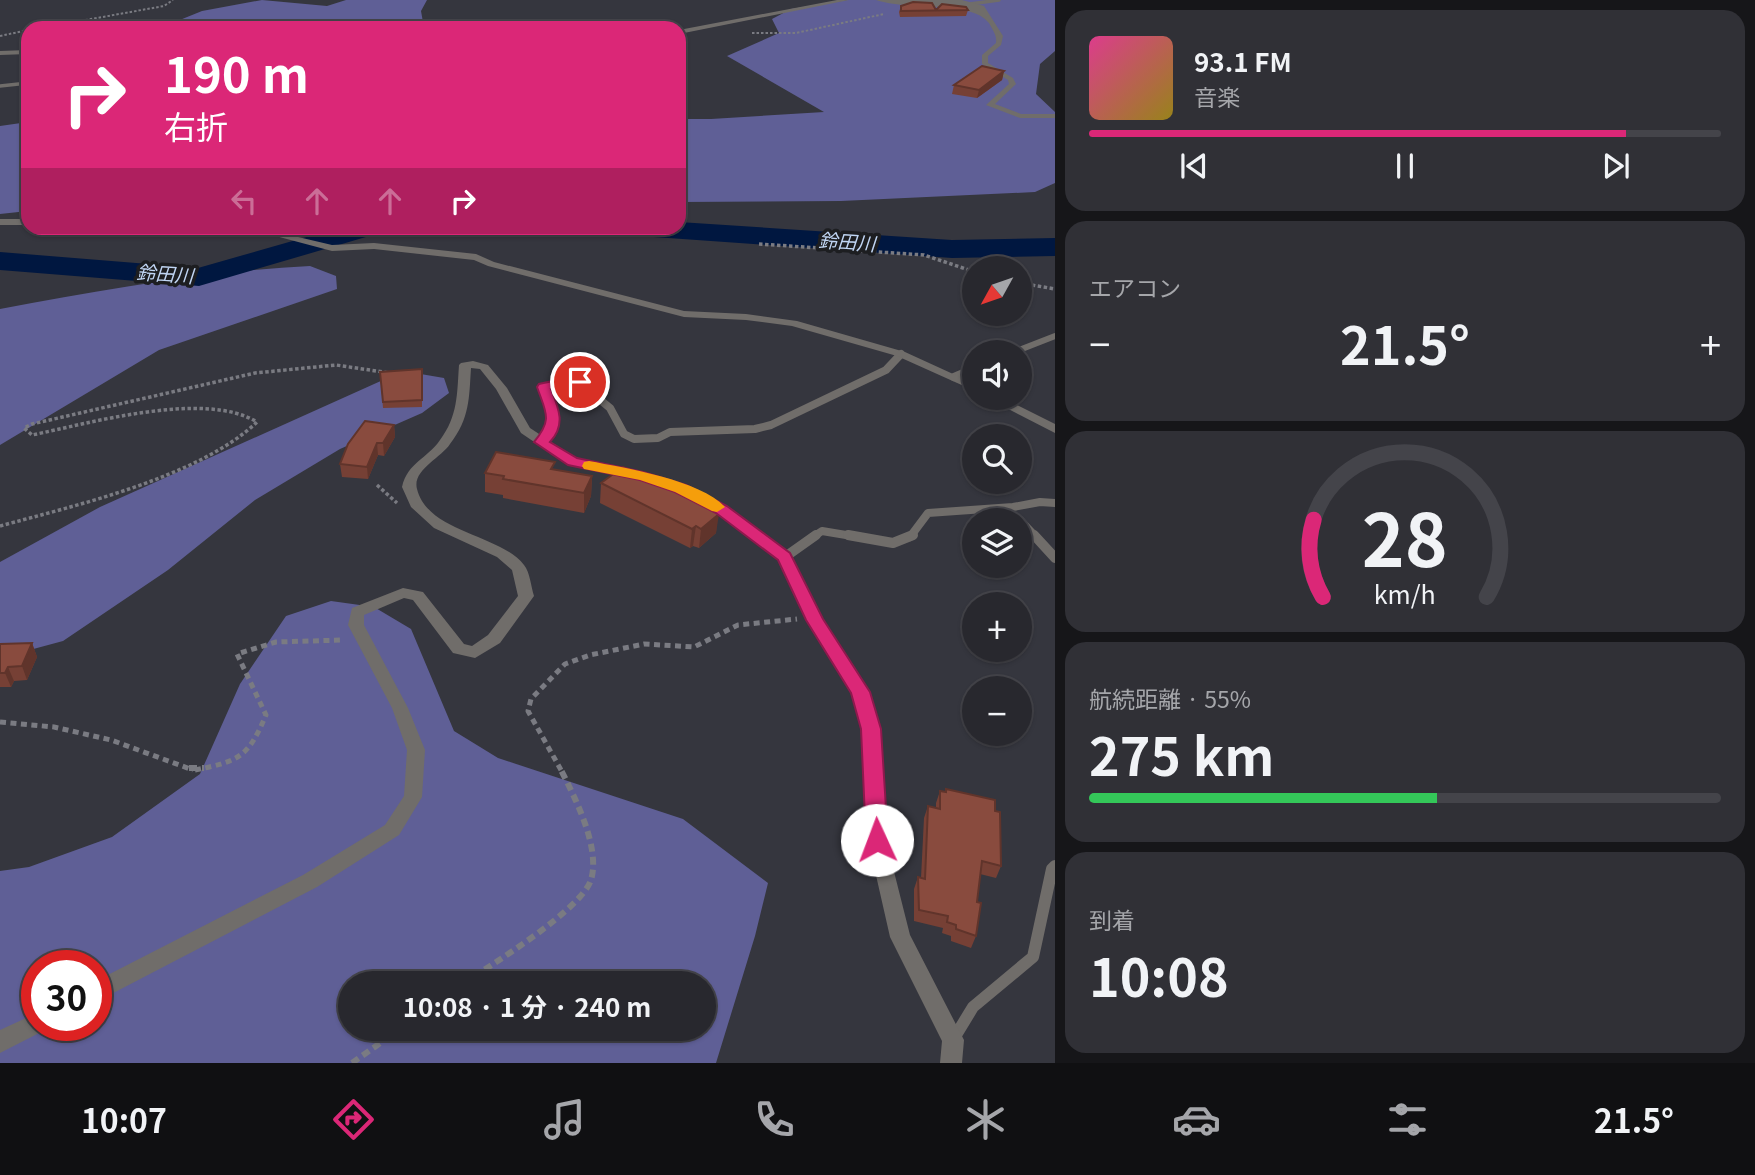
<!DOCTYPE html>
<html lang="ja">
<head>
<meta charset="utf-8">
<style>
	body { margin:0; font-family:Georgia,"Noto Sans JP",serif; background:#303036; color:#f1f3f6; height:100vh; display:flex; flex-direction:column; font-size:26px; white-space:nowrap }
	* { box-sizing:border-box; margin:0 }
	p { font-size:23px; color:#a5a6aa }
	.icon { flex:none; width:38px; height:38px; fill:none; stroke:currentColor; stroke-width:2; stroke-linecap:round; stroke-linejoin:round }
	.map { position:relative; flex:1; overflow:hidden }
	.sheet { display:flex; flex-direction:column; gap:10px; padding:10px; background:#161619; width:700px }
	.sheet>* { flex:none }
	.hud { position:absolute; left:21px; top:21px; width:665px; height:214px; border-radius:21px; box-shadow:0 2px 5px #0004,0 0 0 2px #44444a; background:#db2777; color:#fff; overflow:hidden }
	.needle { width:46px; rotate:230deg }
	.fabs { position:absolute; left:962px; top:256px; display:grid; gap:14px }
	.fabs a { display:grid; place-items:center; width:70px; height:70px; border-radius:50%; background:#28282e; box-shadow:0 2px 5px #0004,0 0 0 2px #44444a; font-size:35px }
	.speed { position:absolute; left:21px; top:950px; display:flex; gap:14px; font-size:35px; font-weight:700; text-align:center }
	.speed>* { display:grid; place-content:center; width:91px; height:91px; border-radius:50%; background:#28282e; box-shadow:0 2px 5px #0004,0 0 0 2px #44444a; line-height:1 }
	.speed .limit { border:10px solid #d22; background:#fff; color:#111 }
	.pin { position:absolute; display:grid; place-items:center; width:60px; height:60px; color:#fff; margin:-30px; border:4px solid #fff; border-radius:50%; box-shadow:0 2px 7px #0007 }
	.me { position:absolute; width:77px; margin:-38px; rotate:358deg; stroke-linejoin:round; filter:drop-shadow(0 0 5px #0008) }
	.turn { display:flex; align-items:center; gap:24px; height:147px; padding:0 28px; font-size:32px }
	.turn .icon { width:91px; height:91px; stroke-width:2.5 }
	.turn b { display:block; font-size:49px; line-height:60px }
	.lanes { display:flex; align-items:center; height:66px; padding:0 28px; background:#0003; justify-content:center; gap:35px; direction:ltr }
	.lanes .off { opacity:.35 }
	.big { font-size:52px; font-weight:700; line-height:1.1 }
	.sheet .tile { flex:1; display:flex; flex-direction:column; justify-content:center; gap:10px; min-width:0; padding:0 24px; border-radius:21px; background:#303036 }
	.sheet .dial { align-items:center; gap:0 }
	.dial svg { height:182px; overflow:visible; fill:none; stroke:#44444a; stroke-width:7; stroke-linecap:round; text-anchor:middle }
	.dial text { fill:#f1f3f6; stroke:none }
	.song { display:flex; align-items:center; gap:21px }
	.cover { width:84px; height:84px; border-radius:10px; background:linear-gradient(135deg,hsl(330 70% 55%),hsl(50 70% 35%)) }
	.played { height:7px; border-radius:4px; background:linear-gradient(90deg,#db2777 85%,#44444a 85%) }
	.keys { display:flex; justify-content:space-around; direction:ltr }
	.heat { display:flex; justify-content:space-between; align-items:center; font-size:38px; direction:ltr }
	.charge { height:10px; border-radius:5px; background:linear-gradient(90deg,#34c759 55%,#44444a 0) }
	.trip { position:absolute; left:338px; top:971px; width:378px; height:70px; border-radius:35px; background:#28282e; box-shadow:0 2px 5px #0004,0 0 0 2px #44444a; font-weight:700; line-height:70px; text-align:center }
	.tabs { display:flex; height:112px; justify-content:space-around; align-items:center; background:#101012; color:#a5a6aa }
	.tabs .icon { width:49px; height:49px }
	.tabs .on { color:#db2777 }
	.tabs b { font-size:32px; color:#f1f3f6 }
	main { display:flex; flex:1; min-height:0 }
	.map>svg:first-child { display:block }
	.forest { fill:#5f5f96; fill-rule:evenodd }
	.lines { fill:none; stroke-linecap:round; stroke-linejoin:round }
	.river { fill:#001740; fill-rule:evenodd }
	.path-far3 { stroke:#7a7b82; stroke-width:2; stroke-dasharray:2.5 2; stroke-linecap:butt }
	.path-far2 { stroke:#7a7b82; stroke-width:3.5; stroke-dasharray:3.5 2.5; stroke-linecap:butt }
	.path-far1 { stroke:#7a7b82; stroke-width:5; stroke-dasharray:6 4.5; stroke-linecap:butt }
	.path { stroke:#7a7b82; stroke-width:6; stroke-dasharray:8 5; stroke-linecap:butt }
	.service-far4 { stroke:#706d6a; stroke-width:3.5 }
	.service-far3 { stroke:#706d6a; stroke-width:6 }
	.service-far2 { stroke:#706d6a; stroke-width:8 }
	.service-far1 { stroke:#706d6a; stroke-width:10 }
	.service { stroke:#706d6a; stroke-width:12 }
	.minor { fill:#706d6a; fill-rule:evenodd }
	.tertiary { fill:#706d6a; fill-rule:evenodd }
	.wall { fill:#764035 }
	.shaded-wall { fill:#60342b }
	.building { fill:#894b3e; stroke:#60342b; stroke-width:2 }
	.route { fill:#db2777; stroke:#8e194d; stroke-width:2 }
	.slow { fill:#f59e0b }
	.labels { text-anchor:middle; stroke-width:7; stroke-linejoin:round; paint-order:stroke }
	.far-water-label { font-size:19px; font-style:italic; fill:#c1d6f4; stroke:#1d1e21 }
</style>
</head>
<body>
<main>
<div class="map">
<svg width="1055" height="1063" viewBox="0 0 1055 1063">
	<rect width="100%" height="100%" fill="#35363e"/>
	<!-- forest -->
	<g class="forest">
		<polygon points="262,0 327,6 346,0 427,0 421,11 424,28 160,28 202,11"/>
		<polygon points="847,0 1055,0 1055,51 1040,64 1036,94 1055,112 1055,183 1035,192 841,201 679,202 679,119 711,119 824,112 727,56 779,33 772,19 791,9"/>
		<polygon points="28,122 28,211 0,214 0,126"/>
		<path d="M310,266L336,276L337,289L159,350L0,445V309C103,290 205,271 310,266Z"/>
		<polygon points="403,371 444,378 449,393 422,413 340,449 255,500 168,570 63,641 0,658 0,562 100,507"/>
		<path d="M331,601L374,607L411,629L454,731L498,758L683,819L768,883L755,936L716,1063H0V871L29,867L112,837L200,774L240,684L286,616ZM37,966H96V1026H37ZM350,984H704V1029H350Z"/>
	</g>
	<g class="lines">
		<!-- river -->
		<g class="river">
			<polygon points="679,222 952,240 1055,238 1055,256 952,258 640,236 630,234 626,228 679,228"/>
			<polygon points="338,228 380,228 376,234 199,286 0,270 0,252 198,268"/>
		</g>
		<!-- path-far3 -->
		<g class="path-far3">
			<polyline points="41,28 164,6 173,0"/>
			<polyline points="752,33 796,33 884,14"/>
			<polyline points="0,36 28,30"/>
		</g>
		<!-- path-far2 -->
		<g class="path-far2">
			<polyline points="759,244 924,255 975,272"/>
			<polyline points="1020,283 1055,289"/>
			<polyline points="377,485 397,503"/>
			<path d="M0,526C77,505 199,477 257,422C204,390 91,423 32,435L24,428L32,424L255,373L336,365L390,373"/>
		</g>
		<!-- path-far1 -->
		<g class="path-far1">
			<polyline points="0,722 54,727 111,740 193,770"/>
			<path d="M195,770C240,761 248,757 266,715L237,654L276,642L343,640"/>
			<polyline points="561,770 528,711 531,699 565,664 590,655 644,644 694,647 738,625 797,619"/>
		</g>
		<!-- path -->
		<g class="path">
			<polyline points="189,768 204,768"/>
			<path d="M463,984C492,964 580,911 591,880C601,847 574,796 560,768"/>
			<polyline points="352,1063 400,1029"/>
		</g>
		<!-- service-far4 -->
		<g class="service-far4">
			<polyline points="970,4 999,0"/>
			<polyline points="0,86 28,83"/>
		</g>
		<!-- service-far3 -->
		<polyline class="service-far3" points="1014,352 1055,336"/>
		<!-- service-far2 -->
		<g class="service-far2">
			<polyline points="954,377 975,368"/>
			<polyline points="541,442 552,431 553,413 544,387 576,380 610,408 624,434 634,439 658,438 670,432 755,429 771,425 886,370 901,354"/>
			<polyline points="1020,520 1036,537"/>
			<polyline points="813,537 822,531 858,537"/>
			<polyline points="910,537 928,513 1013,507 1040,502 1055,503"/>
		</g>
		<!-- service-far1 -->
		<g class="service-far1">
			<polyline points="848,535 893,543 913,535"/>
			<polyline points="1034,535 1055,558"/>
			<polyline points="785,557 816,535"/>
		</g>
		<!-- service -->
		<polyline class="service" points="953,1040 973,1007 1033,957 1052,869 1055,866"/>
		<!-- minor -->
		<g class="minor">
			<path d="M876,0H962L984,6L1003,36L1001,45L988,56V63L1013,78L1016,84L995,104L1021,114H1055V118H1020L986,105L1009,84L1008,80L982,64V55L996,43C997,35 993,31 989,23C972,0 908,11 876,0Z"/>
			<rect x="0" y="219" width="28" height="6"/>
			<polygon points="246,228 260,228 332,245 374,243 476,254 494,262 684,311 746,314 797,321 905,352 975,384 975,391 897,356 792,326 746,320 684,317 488,266 474,260 374,249 332,251"/>
			<path d="M473,361L488,365L507,388L530,428L577,459L643,472L686,485L726,507L790,554L822,619L868,692L880,729L886,840L910,935L964,1040L962,1063H940L942,1041L890,937L868,840L862,729L852,693L807,620L779,560L716,513L676,491L640,479L568,465L521,433L496,389L480,369L471,368C469,398 470,418 450,444C441,458 412,470 417,489C428,533 500,534 524,565C530,572 531,587 534,596L500,643L475,658L453,653L413,600L404,598L364,615V625L408,708L425,750L422,797L419,802L399,835L317,887L96,1002V981L303,875L385,825L404,796L407,750L392,708L348,625L352,608L403,588L423,592L464,644L472,646L488,635L518,596L512,570L497,557L434,528L411,507L402,487C408,462 427,459 440,440C458,416 457,394 459,365L461,363Z"/>
			<polygon points="985,397 1001,397 1055,424 1055,433"/>
			<polygon points="37,1013 37,1026 47,1026 45,1030 0,1053 0,1030"/>
		</g>
		<!-- tertiary -->
		<g class="tertiary">
			<polygon points="837,0 849,0 679,34 679,30"/>
			<polygon points="28,50 28,54 0,55 0,51"/>
		</g>
	</g>
	<!-- wall -->
	<g class="wall">
		<polygon points="901,6 936,10 968,10 966,16 900,17 899,12"/>
		<polygon points="1004,71 1002,80 977,98 952,94 954,85"/>
		<polygon points="422,369 422,407 383,408 380,372"/>
		<polygon points="394,425 395,437 384,456 378,455 368,479 342,477 340,464"/>
		<polygon points="554,470 592,476 591,496 584,513 503,498 503,495 485,492 485,473"/>
		<polygon points="655,481 718,506 716,533 699,548 693,546 690,548 600,503 601,483"/>
		<polygon points="32,643 37,657 27,680 14,681 11,687 0,687 0,644"/>
		<polygon points="946,789 995,811 1001,866 996,878 980,874 977,902 976,936 971,948 951,941 951,936 942,933 943,928 914,921 914,889 918,877 921,878 924,818 928,806 936,808 936,803 940,791 945,792"/>
	</g>
	<!-- shaded-wall -->
	<g class="shaded-wall">
		<polygon points="1004,71 1002,80 977,98 979,90"/>
		<polygon points="394,425 395,437 384,456 383,443"/>
		<polygon points="377,443 378,455 368,479 367,467"/>
		<polygon points="592,476 591,496 584,513 584,493"/>
		<polygon points="718,506 717,515 719,514 716,533 699,548 701,529 713,511"/>
		<polygon points="696,526 693,546 690,548 692,529"/>
		<polygon points="32,643 37,657 27,680 22,666"/>
		<polygon points="8,667 14,681 11,687 5,673"/>
	</g>
	<!-- building -->
	<g class="building">
		<polygon points="913,2 932,3 936,10 942,4 966,7 968,10 901,11 901,6"/>
		<polygon points="982,66 1004,71 979,90 954,85"/>
		<polygon points="422,369 422,400 383,402 380,372"/>
		<polygon points="365,421 394,425 383,443 377,443 367,467 340,464 348,444"/>
		<polygon points="496,452 555,462 551,469 592,476 584,493 503,479 504,476 485,473"/>
		<polygon points="623,467 655,481 657,478 718,506 713,511 719,514 701,529 696,526 692,529 601,483"/>
		<polygon points="32,643 22,666 8,667 5,673 0,673 0,644"/>
		<polygon points="946,789 995,800 995,811 1000,812 1001,866 982,861 977,902 981,903 976,936 956,929 956,925 947,922 948,916 919,910 918,877 925,879 928,806 940,809 940,791 946,792"/>
	</g>
	<!-- route -->
	<path class="route" d="M576,376L587,382L580,386L575,384L551,389C559,409 566,425 550,442L577,458L643,472L686,485L727,506L790,553L823,619L870,692L881,729L888,840L885,846L877,849L869,846L866,840L861,729L851,693L806,620L778,560L716,513L675,492L640,480L568,465L534,442C553,419 546,413 537,387L539,384Z"/>
	<!-- slow -->
	<path class="slow" d="M589,461C626,468 700,480 725,507L717,512L712,511L675,492L640,480L584,469L582,466L584,462Z"/>
	<g class="labels">
		<!-- far-water labels -->
		<g class="far-water-label">
			<text transform="translate(847 242) rotate(4)" y="7">鈴田川</text>
			<text transform="translate(165 274) rotate(4)" y="7">鈴田川</text>
		</g>
	</g>
</svg>
<div class="fabs">
<a><svg class="needle" viewBox="-14 -14 28 28"><path d="M0-13l5 13h-10z" fill="#e53935"/><path d="M0 13l5-13h-10z" fill="#a5a6aa"/></svg></a>
<a><svg class="icon" aria-label="sound" viewBox="0 0 24 24"><path d="M4 9h4l5-4v14l-5-4H4zM17 9q2 3 0 6"/></svg></a>
<a><svg class="icon" aria-label="search" viewBox="0 0 24 24"><circle cx="10" cy="10" r="6"/><path d="M15 15l6 6"/></svg></a>
<a><svg class="icon" aria-label="layers" viewBox="0 0 24 24"><path d="M12 4l9 5-9 5-9-5zM3 14l9 5 9-5"/></svg></a>
<a>+</a>
<a>−</a>
</div>
<div class="speed"><div class="limit">30</div></div>
<div class="pin" style="left:580px;top:382px;background:#d93025"><svg class="icon" aria-label="arrive" viewBox="0 0 24 24"><path d="M6 21V4h12l-3 4 3 4H6"/></svg></div>
<svg class="me" style="left:877px;top:840px" viewBox="-20 -20 40 40"><circle r="19" fill="#fff"/><path d="M0-13L10 11 0 6-10 11z" fill="#db2777"/></svg>
<div class="trip">10:08 · 1 分 · 240 m</div>
<div class="hud">
<div class="turn"><svg class="icon" aria-label="right" viewBox="0 0 24 24"><path d="M7 20v-9h11M14 6l5 5-5 5"/></svg><div><b>190 m</b>右折</div></div>
<div class="lanes"><svg class="icon off" aria-label="left" viewBox="0 0 24 24"><path d="M17 20v-9H6M10 6l-5 5 5 5"/></svg><svg class="icon off" aria-label="ahead" viewBox="0 0 24 24"><path d="M12 20V5M6 11l6-6 6 6"/></svg><svg class="icon off" aria-label="ahead" viewBox="0 0 24 24"><path d="M12 20V5M6 11l6-6 6 6"/></svg><svg class="icon" aria-label="right" viewBox="0 0 24 24"><path d="M7 20v-9h11M14 6l5 5-5 5"/></svg></div>
</div>
</div>
<section class="sheet">
<div class="tile">
<div class="song"><i class="cover"></i><div><b>93.1 FM</b><p>音楽</p></div></div>
<div class="played"></div>
<div class="keys"><svg class="icon" aria-label="previous" viewBox="0 0 24 24"><path d="M18 5L8 12l10 7zM5 5v14"/></svg><svg class="icon" aria-label="pause" viewBox="0 0 24 24"><path d="M8 5v14M16 5v14"/></svg><svg class="icon" aria-label="next" viewBox="0 0 24 24"><path d="M6 5l10 7-10 7zM19 5v14"/></svg></div>
</div>
<div class="tile"><p>エアコン</p>
<div class="heat"><a>−</a><b class="big">21.5°</b><a>+</a></div>
</div>
<div class="tile dial"><svg viewBox="0 0 100 80">
<path d="M14 69A42 42 0 1 1 86 69"/>
<path d="M14 69A42 42 0 0 1 10 35" stroke="#db2777"/>
<text x="50" y="56" font-size="32" font-weight="700">28</text>
<text x="50" y="72" font-size="11">km/h</text>
</svg></div>
<div class="tile"><p>航続距離 · 55%</p><b class="big">275 km</b><div class="charge"></div></div>
<div class="tile"><p>到着</p><b class="big">10:08</b></div>
</section>
</main>
<nav class="tabs">
<b>10:07</b>
<svg class="icon on" aria-label="directions" viewBox="0 0 24 24"><path d="M12 3l9 9-9 9-9-9zM9 14v-3h6M13 9l2 2-2 2"/></svg>
<svg class="icon" aria-label="music" viewBox="0 0 24 24"><path d="M9 18V5l10-2v13"/><circle cx="6" cy="18" r="3"/><circle cx="16" cy="16" r="3"/></svg>
<svg class="icon" aria-label="phone" viewBox="0 0 24 24"><path d="M5 4h4l2 5-3 2q2 4 5 5l2-3 5 2v4C11 20 4 13 5 4z"/></svg>
<svg class="icon" aria-label="climate" viewBox="0 0 24 24"><path d="M12 3v18M4 7l16 10M4 17L20 7"/></svg>
<svg class="icon" aria-label="car" viewBox="0 0 24 24"><path d="M5 17H2v-5l4-1 3-4h7l3 4 3 1v5h-3M9 17h6M6 11h13"/><circle cx="7" cy="17" r="2"/><circle cx="17" cy="17" r="2"/></svg>
<svg class="icon" aria-label="filters" viewBox="0 0 24 24"><path d="M4 7h16M4 17h16"/><circle cx="9" cy="7" r="2"/><circle cx="15" cy="17" r="2"/></svg>
<b>21.5°</b>
</nav>
</body>
</html>
